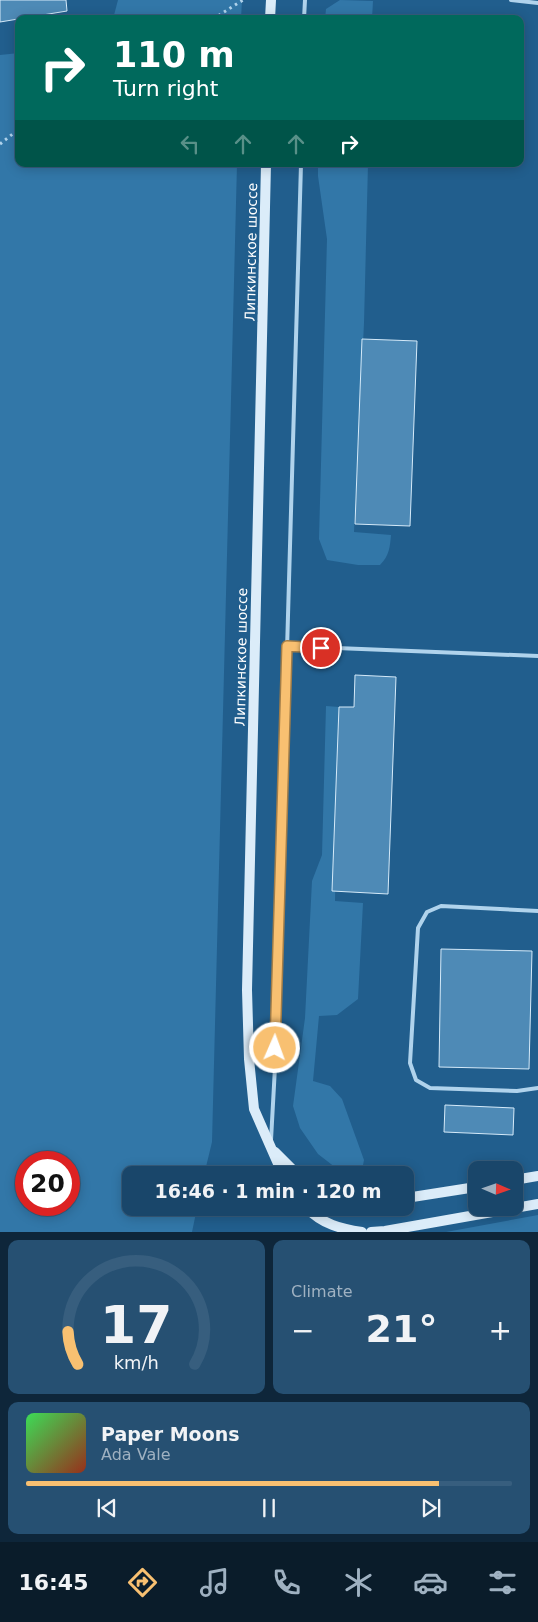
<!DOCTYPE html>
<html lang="en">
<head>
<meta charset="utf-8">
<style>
	body { margin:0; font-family:"DejaVu Sans",sans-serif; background:#265072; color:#f1f3f6; height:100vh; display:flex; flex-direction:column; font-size:19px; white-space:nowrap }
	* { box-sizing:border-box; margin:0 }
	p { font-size:16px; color:#9fb1c1 }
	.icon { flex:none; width:28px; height:28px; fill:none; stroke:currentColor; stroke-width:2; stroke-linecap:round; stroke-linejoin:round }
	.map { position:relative; height:1232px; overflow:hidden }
	.side { display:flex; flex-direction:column; gap:8px; padding:8px; background:#0e263a; flex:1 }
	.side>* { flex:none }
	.top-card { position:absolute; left:15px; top:15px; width:509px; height:152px; border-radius:10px; box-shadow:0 2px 12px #0003,0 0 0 1px #375e7e; background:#00695c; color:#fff; overflow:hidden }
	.needle { width:32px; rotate:92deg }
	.controls { position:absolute; left:468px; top:1161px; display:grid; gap:10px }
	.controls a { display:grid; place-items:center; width:55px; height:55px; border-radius:10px; background:#19466a; box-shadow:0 2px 12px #0003,0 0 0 1px #375e7e; font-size:25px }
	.speed { position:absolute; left:15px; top:1151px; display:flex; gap:10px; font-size:25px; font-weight:700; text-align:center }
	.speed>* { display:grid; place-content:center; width:65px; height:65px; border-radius:50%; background:#19466a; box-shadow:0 2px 12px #0003,0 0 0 1px #375e7e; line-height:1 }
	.speed .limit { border:8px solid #d22; background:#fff; color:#111 }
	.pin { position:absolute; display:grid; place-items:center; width:42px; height:42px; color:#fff; margin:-21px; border:2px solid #fff; border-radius:50%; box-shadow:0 1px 5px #0007 }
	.me { position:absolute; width:55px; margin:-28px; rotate:2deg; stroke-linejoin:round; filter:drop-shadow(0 0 4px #0008) }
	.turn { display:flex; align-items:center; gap:18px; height:105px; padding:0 15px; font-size:22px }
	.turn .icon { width:65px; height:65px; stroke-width:2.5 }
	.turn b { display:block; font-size:35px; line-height:42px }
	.lanes { display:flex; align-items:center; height:48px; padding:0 15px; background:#0003; justify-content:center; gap:25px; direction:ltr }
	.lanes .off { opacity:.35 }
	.big { font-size:38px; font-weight:700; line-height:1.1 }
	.side .card { flex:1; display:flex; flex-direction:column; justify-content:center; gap:8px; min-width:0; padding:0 18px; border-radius:10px; background:#265072 }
	.side .dial { align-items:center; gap:0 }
	.dial svg { height:130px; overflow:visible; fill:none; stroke:#375e7e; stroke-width:7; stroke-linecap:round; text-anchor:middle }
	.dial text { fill:#f1f3f6; stroke:none }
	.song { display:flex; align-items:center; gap:15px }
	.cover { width:60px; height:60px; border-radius:8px; background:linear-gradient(135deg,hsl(130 70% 55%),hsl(10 70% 35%)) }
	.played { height:5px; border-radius:2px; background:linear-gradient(90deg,#f8c071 85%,#375e7e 85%) }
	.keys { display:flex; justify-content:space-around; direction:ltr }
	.heat { display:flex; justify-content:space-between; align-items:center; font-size:28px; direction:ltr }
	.side .tiles { flex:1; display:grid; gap:8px; grid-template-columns:1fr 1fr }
	.card:last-child { grid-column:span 2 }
	.trip { position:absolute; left:122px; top:1166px; width:292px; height:50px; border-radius:10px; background:#19466a; box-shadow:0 2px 12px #0003,0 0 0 1px #375e7e; font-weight:700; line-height:50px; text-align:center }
	.tab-bar { display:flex; height:80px; justify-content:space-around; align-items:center; background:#0a1c2a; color:#9fb1c1 }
	.tab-bar .icon { width:35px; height:35px }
	.tab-bar .on { color:#f8c071 }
	.tab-bar b { font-size:22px; color:#f1f3f6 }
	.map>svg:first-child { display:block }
	.green { fill:#3277a8; fill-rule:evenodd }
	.building { fill:#4e8ab6; stroke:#d5eaf9 }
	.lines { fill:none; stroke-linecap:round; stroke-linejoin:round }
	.path { stroke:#b0d3ec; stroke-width:3; stroke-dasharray:2.5 4; stroke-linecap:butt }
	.lane { stroke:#b0d3ec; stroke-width:4 }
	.secondary { stroke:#dbecf9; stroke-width:10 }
	.route-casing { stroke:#a17d49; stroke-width:12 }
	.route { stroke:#f8c071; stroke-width:9 }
	.labels { text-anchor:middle; stroke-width:5; stroke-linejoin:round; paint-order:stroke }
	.street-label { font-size:14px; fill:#fff; stroke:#215e8d }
</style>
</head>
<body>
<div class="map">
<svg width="538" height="1232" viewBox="0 0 538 1232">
	<rect width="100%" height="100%" fill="#215e8d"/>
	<!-- green -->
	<g class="green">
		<polygon points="118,0 242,0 241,19 113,19"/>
		<polygon points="340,0 373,1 372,19 325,19 326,9"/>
		<path d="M19,53V164H237L212,1142L204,1175H131V1208H197L192,1232H0V55ZM26,1162H69V1205H26Z"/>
		<path d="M318,164H368L364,323L354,532L391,535C390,547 389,556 380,565H358L327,560L319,539L327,239L318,176Z"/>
		<polygon points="326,706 339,707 335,901 363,903 358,999 337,1015 319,1016 313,1081 330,1086 342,1099 364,1160 361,1175 353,1175 340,1171 318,1154 300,1128 293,1106 305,1018 312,881 322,855"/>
		<polygon points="538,1215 538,1232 446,1232"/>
	</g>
	<!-- building -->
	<g class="building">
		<polygon points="0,0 66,0 67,11 0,22"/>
		<polygon points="362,339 417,341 410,526 355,524"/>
		<polygon points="355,675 396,677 388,894 332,891 339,707 354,707"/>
		<polygon points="441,949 532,951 529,1069 439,1067"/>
		<polygon points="445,1105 514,1108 513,1135 444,1132"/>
	</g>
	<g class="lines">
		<!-- path -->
		<g class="path">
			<polyline points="213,19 243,0"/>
			<polyline points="0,144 19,129"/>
		</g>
		<!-- lane -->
		<g class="lane">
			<polyline points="511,0 538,3"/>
			<polyline points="304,19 305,0"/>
			<polyline points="287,646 538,656"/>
			<polyline points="538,911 441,906 427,912 418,928 410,1063 416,1080 430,1088 517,1091 538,1088"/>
			<polyline points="271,1140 275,1067 301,164"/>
		</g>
		<!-- secondary -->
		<g class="secondary">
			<polyline points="270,19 271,0"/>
			<polyline points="266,164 247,990 249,1059 254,1109 283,1175"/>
			<polyline points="275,1152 298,1175"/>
			<polyline points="514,1180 538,1176"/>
			<polyline points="406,1198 476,1187"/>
			<path d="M307,1208C322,1224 341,1229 362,1232"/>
			<polyline points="339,1208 359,1211 375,1208"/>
			<polyline points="371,1232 385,1231 538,1204"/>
		</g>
	</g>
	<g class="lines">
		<defs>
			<polyline id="route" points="275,1048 287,646 321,648"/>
		</defs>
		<!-- route casing -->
		<use href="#route" class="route-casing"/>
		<!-- route -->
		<use href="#route" class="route"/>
	</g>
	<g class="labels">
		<!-- street labels -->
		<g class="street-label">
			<text transform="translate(251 252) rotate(-89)" y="5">Липкинское шоссе</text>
			<text transform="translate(241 657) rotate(-89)" y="5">Липкинское шоссе</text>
		</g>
	</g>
</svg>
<div class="controls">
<a><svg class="needle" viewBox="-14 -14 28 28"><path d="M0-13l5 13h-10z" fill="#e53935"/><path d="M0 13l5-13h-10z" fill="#9fb1c1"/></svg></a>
</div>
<div class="speed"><div class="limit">20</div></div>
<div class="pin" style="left:321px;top:648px;background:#d93025"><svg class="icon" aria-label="arrive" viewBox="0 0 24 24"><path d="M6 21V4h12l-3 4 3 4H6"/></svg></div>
<svg class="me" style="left:275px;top:1048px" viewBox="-20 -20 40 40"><circle r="17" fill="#f8c071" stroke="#fff" stroke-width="3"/><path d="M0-11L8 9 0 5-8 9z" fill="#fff"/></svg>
<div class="trip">16:46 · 1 min · 120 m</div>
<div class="top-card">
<div class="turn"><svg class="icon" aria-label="right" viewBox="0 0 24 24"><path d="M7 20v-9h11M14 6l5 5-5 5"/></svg><div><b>110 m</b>Turn right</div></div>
<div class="lanes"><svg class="icon off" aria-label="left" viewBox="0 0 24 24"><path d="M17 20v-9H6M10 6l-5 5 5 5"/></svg><svg class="icon off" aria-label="ahead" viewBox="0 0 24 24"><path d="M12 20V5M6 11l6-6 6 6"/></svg><svg class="icon off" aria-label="ahead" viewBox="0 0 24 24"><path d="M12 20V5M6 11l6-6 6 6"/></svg><svg class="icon" aria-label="right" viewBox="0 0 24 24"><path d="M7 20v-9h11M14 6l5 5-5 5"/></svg></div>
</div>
</div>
<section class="side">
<div class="tiles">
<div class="card dial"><svg viewBox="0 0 100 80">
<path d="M14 69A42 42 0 1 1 86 69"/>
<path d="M14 69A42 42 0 0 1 8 49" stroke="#f8c071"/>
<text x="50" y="56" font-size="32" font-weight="700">17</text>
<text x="50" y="72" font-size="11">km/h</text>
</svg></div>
<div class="card"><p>Climate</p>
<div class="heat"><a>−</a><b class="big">21°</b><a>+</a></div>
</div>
<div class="card">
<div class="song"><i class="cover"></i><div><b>Paper Moons</b><p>Ada Vale</p></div></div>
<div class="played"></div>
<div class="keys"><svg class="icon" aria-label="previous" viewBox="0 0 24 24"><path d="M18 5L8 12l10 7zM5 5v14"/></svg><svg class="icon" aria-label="pause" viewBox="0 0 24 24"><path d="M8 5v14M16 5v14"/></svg><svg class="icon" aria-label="next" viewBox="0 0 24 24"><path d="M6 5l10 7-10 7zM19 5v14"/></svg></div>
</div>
</div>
</section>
<nav class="tab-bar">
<b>16:45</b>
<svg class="icon on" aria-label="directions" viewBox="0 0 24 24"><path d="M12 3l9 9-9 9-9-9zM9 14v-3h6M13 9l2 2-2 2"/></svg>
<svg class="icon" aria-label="music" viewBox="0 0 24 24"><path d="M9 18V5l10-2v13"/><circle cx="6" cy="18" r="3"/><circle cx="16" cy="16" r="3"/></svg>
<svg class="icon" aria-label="phone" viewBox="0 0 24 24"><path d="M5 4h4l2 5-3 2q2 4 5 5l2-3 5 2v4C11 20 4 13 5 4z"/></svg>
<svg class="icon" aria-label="climate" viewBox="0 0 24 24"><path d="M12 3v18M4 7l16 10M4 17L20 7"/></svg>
<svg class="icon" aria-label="car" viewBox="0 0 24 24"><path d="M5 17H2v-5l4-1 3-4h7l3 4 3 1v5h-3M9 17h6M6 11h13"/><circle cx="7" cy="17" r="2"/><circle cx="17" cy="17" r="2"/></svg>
<svg class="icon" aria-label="filters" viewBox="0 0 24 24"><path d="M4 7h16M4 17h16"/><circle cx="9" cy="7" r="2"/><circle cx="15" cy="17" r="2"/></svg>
</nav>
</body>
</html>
